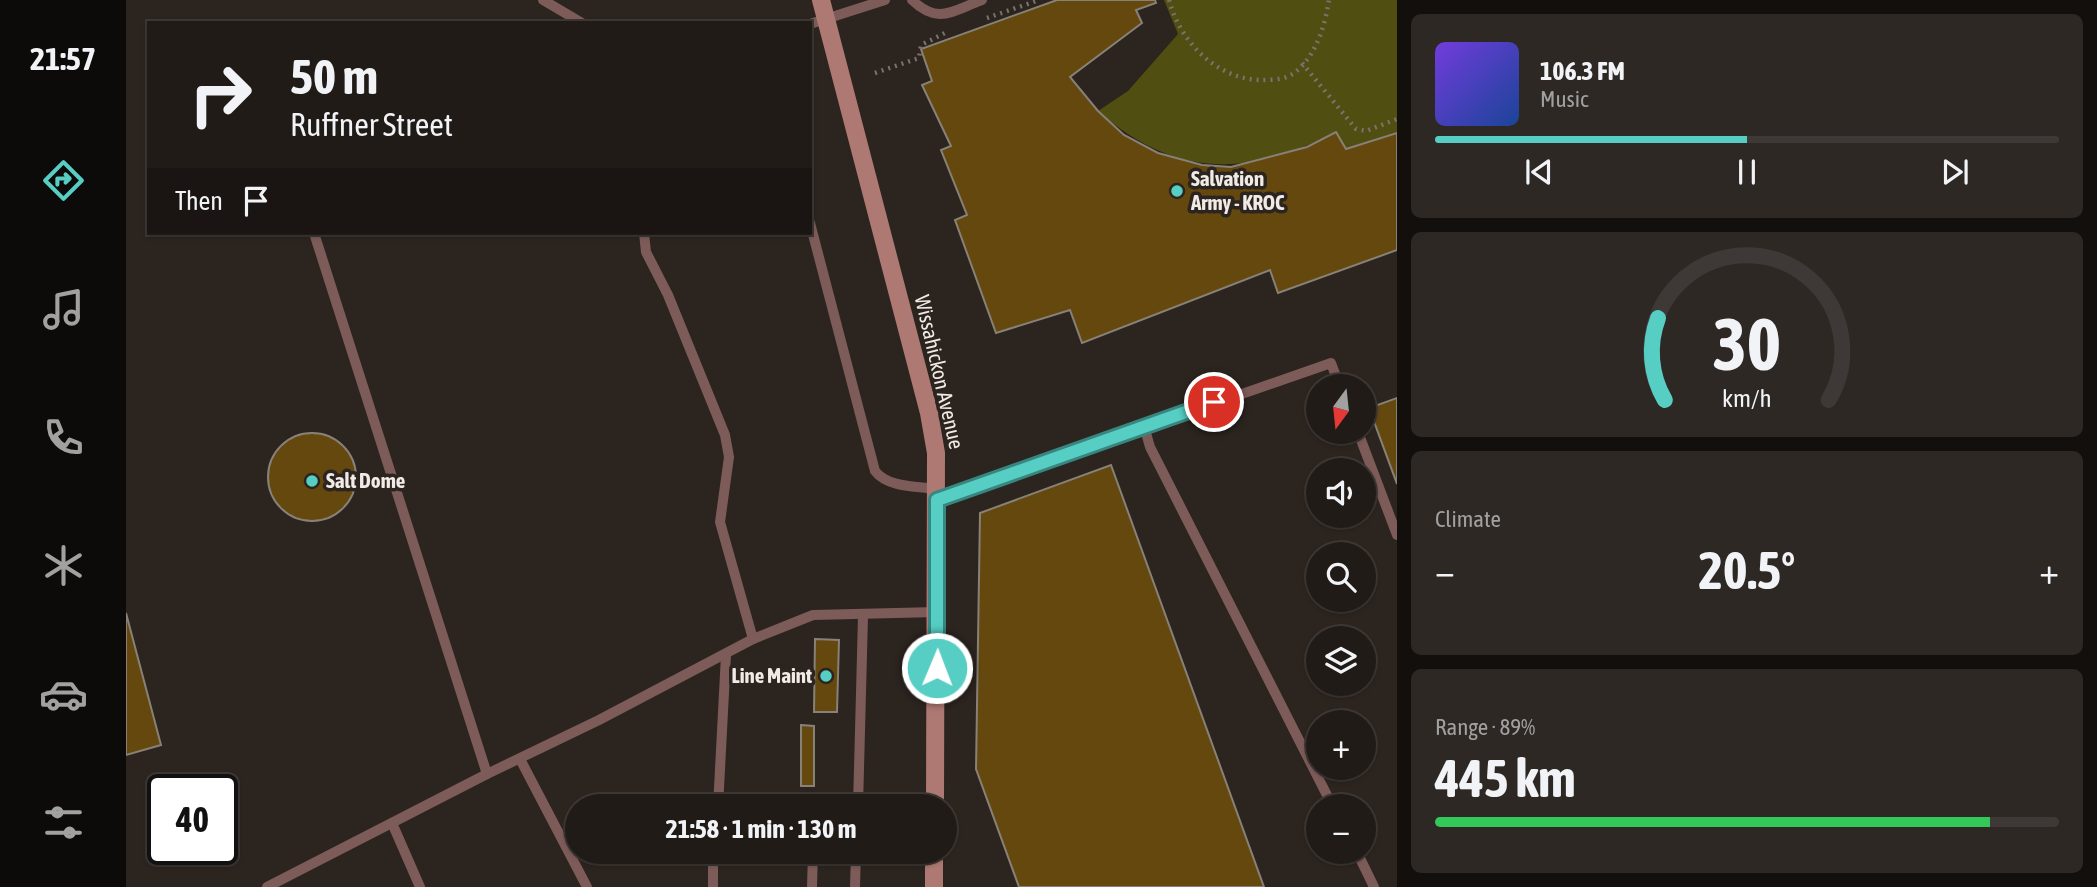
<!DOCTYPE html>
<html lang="en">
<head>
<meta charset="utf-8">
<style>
	body { margin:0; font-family:"Asap Condensed",sans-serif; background:#2d2824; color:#f1f3f6; height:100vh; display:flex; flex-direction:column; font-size:26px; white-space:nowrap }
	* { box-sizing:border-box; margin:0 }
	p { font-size:23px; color:#a2a1a1 }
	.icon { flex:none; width:38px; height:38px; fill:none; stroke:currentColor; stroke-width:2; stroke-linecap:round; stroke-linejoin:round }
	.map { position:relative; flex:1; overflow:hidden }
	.panel { display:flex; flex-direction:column; gap:14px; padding:14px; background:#120f0d; width:700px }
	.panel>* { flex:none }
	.banner { position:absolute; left:21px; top:21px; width:665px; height:214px; border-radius:0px; box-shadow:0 2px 5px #0004,0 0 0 2px #3e3936; background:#211b17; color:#f1f3f6; overflow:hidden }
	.needle { width:46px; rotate:195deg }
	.buttons { position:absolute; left:1180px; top:374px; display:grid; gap:14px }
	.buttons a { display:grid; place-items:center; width:70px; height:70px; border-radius:50%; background:#211b17; box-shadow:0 2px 5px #0004,0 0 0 2px #3e3936; font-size:35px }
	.speed { position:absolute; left:21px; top:774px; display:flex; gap:14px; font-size:35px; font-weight:700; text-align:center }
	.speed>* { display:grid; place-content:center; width:91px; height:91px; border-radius:50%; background:#211b17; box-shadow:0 2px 5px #0004,0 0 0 2px #3e3936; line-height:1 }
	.speed .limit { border:4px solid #111; border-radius:10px; background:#fff; color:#111 }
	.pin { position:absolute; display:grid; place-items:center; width:60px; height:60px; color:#fff; margin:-30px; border:4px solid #fff; border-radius:50%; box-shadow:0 2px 7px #0007 }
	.me { position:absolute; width:77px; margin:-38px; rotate:1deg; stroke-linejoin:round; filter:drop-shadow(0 0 5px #0008) }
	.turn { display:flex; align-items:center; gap:24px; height:147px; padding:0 28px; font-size:32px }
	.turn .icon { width:91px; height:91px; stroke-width:2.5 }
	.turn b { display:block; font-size:49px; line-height:60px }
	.then { display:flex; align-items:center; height:66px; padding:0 28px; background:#0003; gap:14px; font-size:26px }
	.big { font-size:52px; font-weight:700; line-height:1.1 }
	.panel .tile { flex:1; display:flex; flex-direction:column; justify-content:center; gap:10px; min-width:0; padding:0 24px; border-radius:10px; background:#2d2824 }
	.panel .dial { align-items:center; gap:0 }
	.dial svg { height:182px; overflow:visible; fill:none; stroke:#3e3936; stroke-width:7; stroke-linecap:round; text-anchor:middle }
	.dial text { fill:#f1f3f6; stroke:none }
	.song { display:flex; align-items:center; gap:21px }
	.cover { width:84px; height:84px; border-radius:10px; background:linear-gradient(135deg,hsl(260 70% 55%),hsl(220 70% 35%)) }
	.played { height:7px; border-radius:4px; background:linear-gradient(90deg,#56cec4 50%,#3e3936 50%) }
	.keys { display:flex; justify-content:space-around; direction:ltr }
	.heat { display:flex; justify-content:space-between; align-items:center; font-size:38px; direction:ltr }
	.charge { height:10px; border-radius:5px; background:linear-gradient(90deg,#34c759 89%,#3e3936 0) }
	.trip { position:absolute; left:439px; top:794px; width:392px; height:70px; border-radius:35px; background:#211b17; box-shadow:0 2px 5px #0004,0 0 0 2px #3e3936; font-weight:700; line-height:70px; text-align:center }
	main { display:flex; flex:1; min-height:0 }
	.dock { display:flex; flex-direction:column; width:126px; justify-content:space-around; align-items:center; background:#0d0b09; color:#a2a1a1 }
	.dock .icon { width:49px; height:49px }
	.dock .current { color:#56cec4 }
	.dock b { font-size:32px; color:#f1f3f6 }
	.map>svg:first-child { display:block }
	.green { fill:#514e11 }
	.building { fill:#65480e; stroke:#878177; stroke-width:2 }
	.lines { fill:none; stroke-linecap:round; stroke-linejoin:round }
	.path { stroke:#79726d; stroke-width:4.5; stroke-dasharray:2 5; stroke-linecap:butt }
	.lane { stroke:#7d5b58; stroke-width:10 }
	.secondary { stroke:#af7973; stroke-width:18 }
	.route-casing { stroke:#38867f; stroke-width:18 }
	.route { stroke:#56cec4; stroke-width:12 }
	.poi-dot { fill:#56cec4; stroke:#2c241f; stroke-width:2.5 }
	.labels { text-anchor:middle; stroke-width:7; stroke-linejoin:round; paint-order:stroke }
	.poi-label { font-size:21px; font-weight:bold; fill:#f1ebe7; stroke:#2c241f; text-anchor:start }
	.street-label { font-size:21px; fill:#f1ebe7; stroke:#2c241f }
</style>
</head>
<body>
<main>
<nav class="dock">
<b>21:57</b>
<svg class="icon current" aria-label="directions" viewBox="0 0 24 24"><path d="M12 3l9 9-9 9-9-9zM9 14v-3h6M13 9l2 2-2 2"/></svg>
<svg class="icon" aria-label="music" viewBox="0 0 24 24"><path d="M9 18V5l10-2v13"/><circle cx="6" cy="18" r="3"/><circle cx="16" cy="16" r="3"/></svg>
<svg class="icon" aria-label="phone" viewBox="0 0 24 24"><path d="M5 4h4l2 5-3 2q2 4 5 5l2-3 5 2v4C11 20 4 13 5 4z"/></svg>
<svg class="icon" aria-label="climate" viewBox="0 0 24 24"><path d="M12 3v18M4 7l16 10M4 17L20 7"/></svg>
<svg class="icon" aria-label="car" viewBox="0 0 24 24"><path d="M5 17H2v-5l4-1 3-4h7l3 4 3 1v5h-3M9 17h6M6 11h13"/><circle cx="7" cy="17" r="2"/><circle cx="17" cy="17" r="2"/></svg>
<svg class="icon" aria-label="filters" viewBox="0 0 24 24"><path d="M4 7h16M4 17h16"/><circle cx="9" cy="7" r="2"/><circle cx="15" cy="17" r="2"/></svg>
</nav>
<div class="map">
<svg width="1271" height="887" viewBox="0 0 1271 887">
	<rect width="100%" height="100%" fill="#2c241f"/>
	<!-- green -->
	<path class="green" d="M1038,0H1271V133L1220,149L1209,132C1122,178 1048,178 972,111L1002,91L1052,34Z"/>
	<!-- building -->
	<g class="building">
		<polygon points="931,0 1029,0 1030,3 1010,10 1016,23 944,77 972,111 998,135 1032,153 1076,165 1105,167 1181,147 1210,132 1220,149 1271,133 1271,250 1152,293 1144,270 956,343 944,310 870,333 829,220 841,215 815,150 825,146 796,85 806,81 795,49"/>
		<polygon points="1271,398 1271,484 1243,408"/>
		<circle cx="186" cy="477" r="44"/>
		<polygon points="985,465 1138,887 893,887 850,769 854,513"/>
		<polygon points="0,613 35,745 0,755"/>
		<polygon points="689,639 713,640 711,712 688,712"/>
		<polygon points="675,725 688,726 688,786 675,786"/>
	</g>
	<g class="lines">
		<!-- path -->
		<g class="path">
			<path d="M1043,0C1054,41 1089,78 1133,80C1143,80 1156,80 1165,75C1189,60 1199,26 1203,0"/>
			<polyline points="861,18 913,0"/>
			<polyline points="1176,63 1230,129 1240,131 1271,119"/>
			<polyline points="749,73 793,58 795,45 823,31"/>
		</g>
		<!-- lane -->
		<g class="lane">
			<polyline points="417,0 456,23"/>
			<path d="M786,0C812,25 826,11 856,0"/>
			<polyline points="684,24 759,0"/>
			<path d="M684,223L749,471C762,488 791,486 811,489"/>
			<polyline points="188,233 361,774"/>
			<polyline points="518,233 520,252 542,295 599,435 603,457 594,522 627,639"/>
			<polyline points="1018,426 1024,447 1207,807"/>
			<polyline points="1232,432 1271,535"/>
			<polyline points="811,500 1205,363 1214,387"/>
			<polyline points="394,759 461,887"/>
			<polyline points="592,807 600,655"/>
			<polyline points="687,807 688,799"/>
			<polyline points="732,807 737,616"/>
			<polyline points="266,823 294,887"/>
			<polyline points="587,852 587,887"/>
			<polyline points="1231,852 1248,887"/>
			<polyline points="141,887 361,774 473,720 627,639 687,615 811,612"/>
			<polyline points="686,887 687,852"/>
			<polyline points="729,887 730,852"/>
		</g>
		<!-- secondary -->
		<g class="secondary">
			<polyline points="695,0 803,413 810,453 809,807"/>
			<polyline points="808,887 808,852"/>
		</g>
	</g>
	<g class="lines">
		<defs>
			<polyline id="route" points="811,668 811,500 1088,402"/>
		</defs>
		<!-- route casing -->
		<use href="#route" class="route-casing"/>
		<!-- route -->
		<use href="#route" class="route"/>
	</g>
	<!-- markers -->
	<g class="poi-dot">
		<circle cx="1051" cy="191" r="7"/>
		<circle cx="186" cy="481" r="7"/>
		<circle cx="700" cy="676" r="7"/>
	</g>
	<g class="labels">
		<!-- poi labels -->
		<g class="poi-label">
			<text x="1065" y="186">Salvation<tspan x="1065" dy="24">Army - KROC</tspan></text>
			<text x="200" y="488">Salt Dome</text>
			<text x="686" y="683" text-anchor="end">Line Maint</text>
		</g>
		<!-- street labels -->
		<g class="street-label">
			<text transform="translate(813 372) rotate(77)" y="7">Wissahickon Avenue</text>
		</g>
	</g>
</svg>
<div class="buttons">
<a><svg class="needle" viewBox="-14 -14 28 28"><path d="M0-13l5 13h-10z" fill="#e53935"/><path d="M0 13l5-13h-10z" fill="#a2a1a1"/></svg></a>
<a><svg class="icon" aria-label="sound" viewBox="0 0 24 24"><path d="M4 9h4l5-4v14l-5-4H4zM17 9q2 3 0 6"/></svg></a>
<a><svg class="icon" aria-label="search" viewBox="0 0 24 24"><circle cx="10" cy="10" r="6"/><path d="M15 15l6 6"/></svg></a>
<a><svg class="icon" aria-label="layers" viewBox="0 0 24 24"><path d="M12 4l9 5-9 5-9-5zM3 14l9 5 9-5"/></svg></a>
<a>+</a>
<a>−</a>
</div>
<div class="speed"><div class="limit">40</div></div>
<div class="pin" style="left:1088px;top:402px;background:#d93025"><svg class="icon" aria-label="arrive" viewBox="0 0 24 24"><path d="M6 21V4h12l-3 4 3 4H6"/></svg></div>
<svg class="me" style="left:811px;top:668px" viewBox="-20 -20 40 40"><circle r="17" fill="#56cec4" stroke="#fff" stroke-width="3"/><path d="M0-11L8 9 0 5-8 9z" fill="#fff"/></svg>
<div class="trip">21:58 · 1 min · 130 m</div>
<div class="banner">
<div class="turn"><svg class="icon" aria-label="right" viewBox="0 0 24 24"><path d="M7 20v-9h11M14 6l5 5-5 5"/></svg><div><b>50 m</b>Ruffner Street</div></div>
<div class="then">Then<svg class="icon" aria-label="arrive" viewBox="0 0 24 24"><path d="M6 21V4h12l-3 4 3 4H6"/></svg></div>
</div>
</div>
<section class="panel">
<div class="tile">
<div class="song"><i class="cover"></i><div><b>106.3 FM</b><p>Music</p></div></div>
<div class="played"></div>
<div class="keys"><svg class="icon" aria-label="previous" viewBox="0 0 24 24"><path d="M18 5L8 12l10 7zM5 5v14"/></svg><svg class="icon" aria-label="pause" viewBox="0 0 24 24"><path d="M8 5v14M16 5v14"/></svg><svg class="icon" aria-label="next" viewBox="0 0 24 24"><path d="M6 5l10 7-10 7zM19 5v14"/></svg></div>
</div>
<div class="tile dial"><svg viewBox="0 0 100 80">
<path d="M14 69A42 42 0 1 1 86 69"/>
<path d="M14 69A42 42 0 0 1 11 33" stroke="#56cec4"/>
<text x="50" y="56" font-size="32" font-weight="700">30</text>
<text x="50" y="72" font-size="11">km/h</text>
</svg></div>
<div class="tile"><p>Climate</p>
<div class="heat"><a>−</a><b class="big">20.5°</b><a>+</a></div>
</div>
<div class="tile"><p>Range · 89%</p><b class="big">445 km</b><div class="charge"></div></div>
</section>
</main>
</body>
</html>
